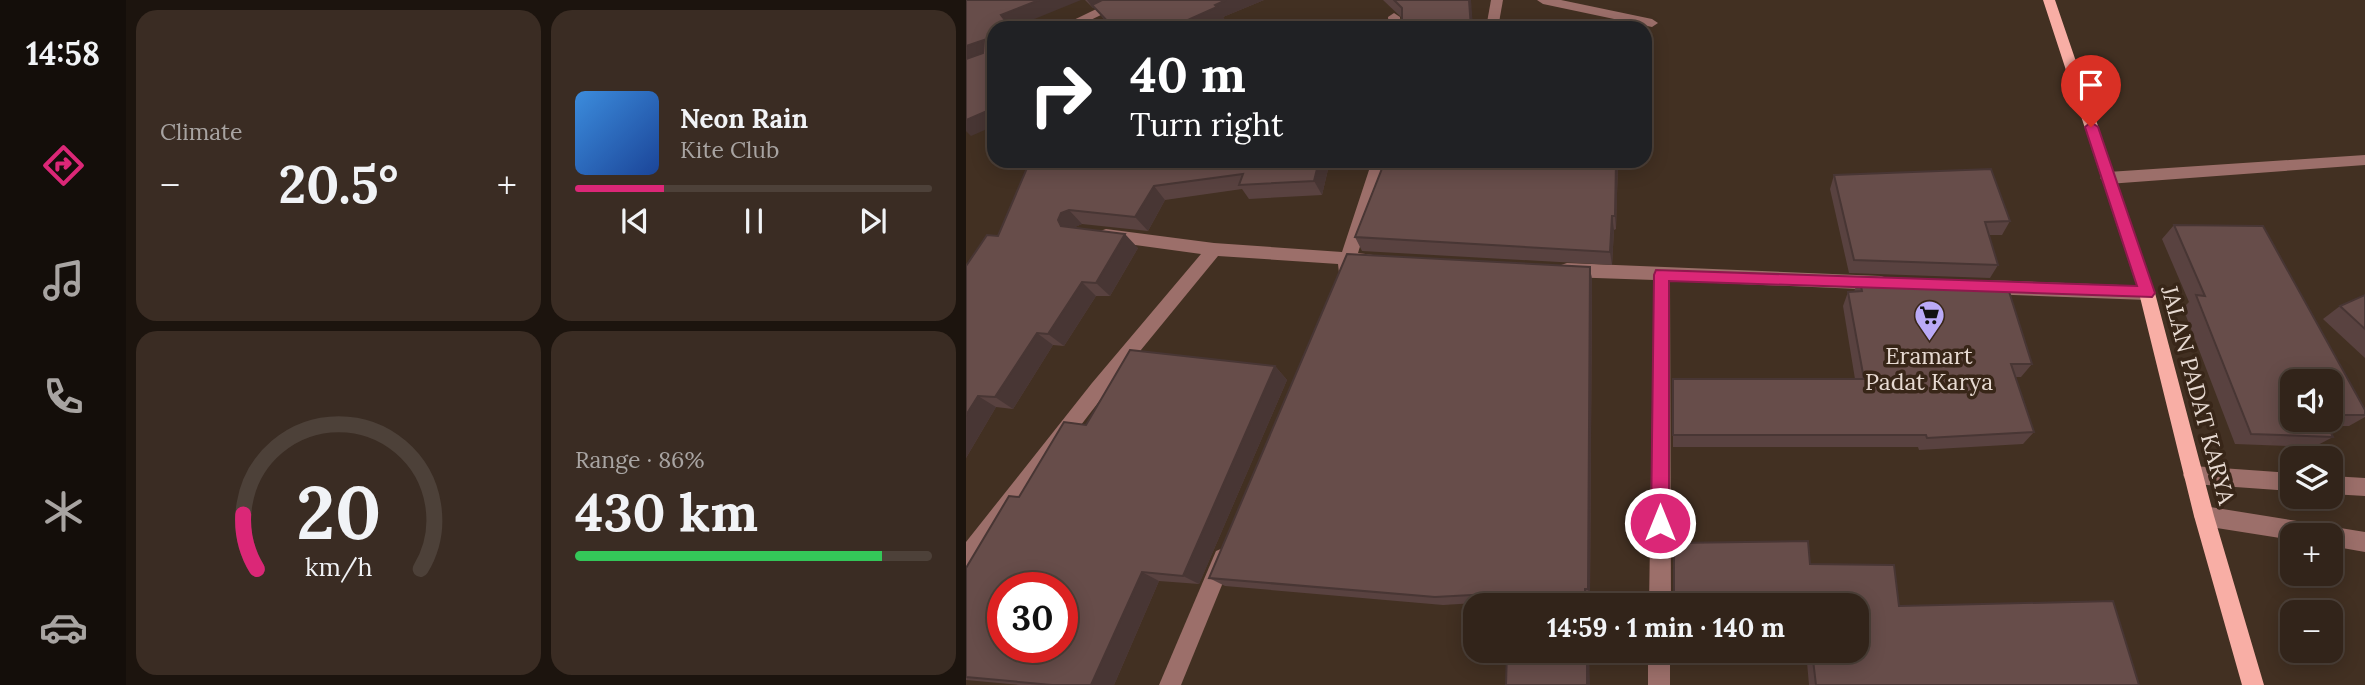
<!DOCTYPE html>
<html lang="en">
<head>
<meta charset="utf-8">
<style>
	body { margin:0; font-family:Lora,serif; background:#3a2c23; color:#f1f3f6; height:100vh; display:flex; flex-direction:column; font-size:26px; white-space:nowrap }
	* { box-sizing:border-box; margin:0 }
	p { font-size:23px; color:#a8a4a2 }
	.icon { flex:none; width:38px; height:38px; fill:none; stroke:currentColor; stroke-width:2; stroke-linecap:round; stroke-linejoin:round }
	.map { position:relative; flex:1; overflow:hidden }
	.panel { display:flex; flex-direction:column; gap:10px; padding:10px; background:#1c140e; width:840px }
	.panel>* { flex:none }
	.hud { position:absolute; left:21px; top:21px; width:665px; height:147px; border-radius:21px; box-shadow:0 4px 18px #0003,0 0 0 2px #4d4139; background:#202124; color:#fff; overflow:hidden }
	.buttons { position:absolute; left:1314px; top:369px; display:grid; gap:14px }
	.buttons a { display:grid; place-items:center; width:63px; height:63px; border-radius:14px; background:#32241a; box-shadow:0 4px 18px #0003,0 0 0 2px #4d4139; font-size:35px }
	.speed { position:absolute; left:21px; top:572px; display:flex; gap:14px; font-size:35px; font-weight:700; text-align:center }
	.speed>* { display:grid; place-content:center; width:91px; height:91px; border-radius:50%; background:#32241a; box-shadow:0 4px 18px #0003,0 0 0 2px #4d4139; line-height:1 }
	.speed .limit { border:10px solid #d22; background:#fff; color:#111 }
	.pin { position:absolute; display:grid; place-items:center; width:60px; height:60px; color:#fff; margin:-72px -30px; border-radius:50% 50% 50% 0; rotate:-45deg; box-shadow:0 0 7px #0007 }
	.pin .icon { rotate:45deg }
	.me { position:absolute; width:77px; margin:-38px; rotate:0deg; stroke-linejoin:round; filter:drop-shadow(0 0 5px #0008) }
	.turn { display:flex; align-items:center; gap:24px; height:147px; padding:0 28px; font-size:32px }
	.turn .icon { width:91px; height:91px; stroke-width:2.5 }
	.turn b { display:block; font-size:49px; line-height:60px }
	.big { font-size:52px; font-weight:700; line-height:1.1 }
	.panel .card { flex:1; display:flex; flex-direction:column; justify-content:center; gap:10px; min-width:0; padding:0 24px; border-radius:21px; background:#3a2c23 }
	.panel .dial { align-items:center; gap:0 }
	.dial svg { height:182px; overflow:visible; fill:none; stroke:#4d4139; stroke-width:7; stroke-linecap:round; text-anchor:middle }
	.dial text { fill:#f1f3f6; stroke:none }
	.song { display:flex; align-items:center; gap:21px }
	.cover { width:84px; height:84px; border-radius:10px; background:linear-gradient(135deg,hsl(210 70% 55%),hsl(220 70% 35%)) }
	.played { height:7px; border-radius:4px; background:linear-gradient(90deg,#db2777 25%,#4d4139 25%) }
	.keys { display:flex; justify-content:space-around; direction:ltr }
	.heat { display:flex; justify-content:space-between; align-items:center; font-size:38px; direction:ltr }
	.charge { height:10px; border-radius:5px; background:linear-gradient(90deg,#34c759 86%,#4d4139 0) }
	.panel .tiles { flex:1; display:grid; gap:10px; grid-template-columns:repeat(2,1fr) }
	.trip { position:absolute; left:497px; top:593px; width:406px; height:70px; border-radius:21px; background:#32241a; box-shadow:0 4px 18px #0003,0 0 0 2px #4d4139; font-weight:700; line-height:70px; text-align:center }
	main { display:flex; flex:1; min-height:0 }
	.tabs { display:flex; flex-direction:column; width:126px; justify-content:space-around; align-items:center; background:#140e0a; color:#a8a4a2 }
	.tabs .icon { width:49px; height:49px }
	.tabs .current { color:#db2777 }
	.tabs b { font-size:32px; color:#f1f3f6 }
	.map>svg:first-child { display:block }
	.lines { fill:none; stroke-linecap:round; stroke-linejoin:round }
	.minor { fill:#9c6f6a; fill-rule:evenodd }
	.major { fill:#f8aea5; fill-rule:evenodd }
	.wall { fill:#594240; fill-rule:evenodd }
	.shaded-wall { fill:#483634 }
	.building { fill:#674d4a; stroke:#483634; stroke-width:2; fill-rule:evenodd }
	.route { fill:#db2777; stroke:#8e194d; stroke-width:2 }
	.labels { text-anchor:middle; stroke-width:7; stroke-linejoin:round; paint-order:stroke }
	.poi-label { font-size:23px; fill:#e7dad2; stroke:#382618 }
	.street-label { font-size:23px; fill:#e7dad2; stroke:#382618 }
</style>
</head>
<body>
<main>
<nav class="tabs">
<b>14:58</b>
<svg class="icon current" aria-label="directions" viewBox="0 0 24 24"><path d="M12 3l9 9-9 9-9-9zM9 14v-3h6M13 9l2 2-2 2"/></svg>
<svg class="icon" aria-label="music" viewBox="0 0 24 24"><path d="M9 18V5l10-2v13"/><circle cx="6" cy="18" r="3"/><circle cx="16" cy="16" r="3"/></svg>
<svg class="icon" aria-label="phone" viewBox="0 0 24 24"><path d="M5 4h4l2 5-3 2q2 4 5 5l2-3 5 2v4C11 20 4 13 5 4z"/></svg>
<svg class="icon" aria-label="climate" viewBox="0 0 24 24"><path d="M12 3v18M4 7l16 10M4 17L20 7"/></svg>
<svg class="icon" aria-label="car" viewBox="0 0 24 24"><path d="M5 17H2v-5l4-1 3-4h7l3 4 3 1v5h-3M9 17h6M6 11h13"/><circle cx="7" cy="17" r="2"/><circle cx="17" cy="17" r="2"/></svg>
</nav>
<section class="panel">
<div class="tiles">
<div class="card"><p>Climate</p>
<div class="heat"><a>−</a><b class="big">20.5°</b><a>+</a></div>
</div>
<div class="card">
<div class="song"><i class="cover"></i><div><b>Neon Rain</b><p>Kite Club</p></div></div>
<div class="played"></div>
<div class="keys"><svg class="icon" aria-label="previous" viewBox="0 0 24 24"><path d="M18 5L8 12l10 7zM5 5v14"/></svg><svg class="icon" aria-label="pause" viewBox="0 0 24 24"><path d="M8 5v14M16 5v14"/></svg><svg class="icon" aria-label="next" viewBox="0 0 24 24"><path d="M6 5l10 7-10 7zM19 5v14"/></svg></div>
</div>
<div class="card dial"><svg viewBox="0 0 100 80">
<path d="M14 69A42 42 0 1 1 86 69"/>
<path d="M14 69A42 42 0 0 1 8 45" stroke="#db2777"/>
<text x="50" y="56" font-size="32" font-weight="700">20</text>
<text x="50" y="72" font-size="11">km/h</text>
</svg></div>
<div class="card"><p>Range · 86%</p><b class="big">430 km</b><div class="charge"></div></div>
</div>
</section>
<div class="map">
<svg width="1399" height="685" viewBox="0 0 1399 685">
	<rect width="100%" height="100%" fill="#423022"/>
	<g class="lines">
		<!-- minor -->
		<g class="minor">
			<polygon points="149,0 166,0 108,28 91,28"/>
			<polygon points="525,0 537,0 532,28 520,28"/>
			<polygon points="571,0 595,0 686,19 692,23 686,27 577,4"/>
			<polygon points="428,13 434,17 435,28 423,28 422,17"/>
			<polygon points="1399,155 1399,165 1142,184 1134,178 1142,172"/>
			<polygon points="406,161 420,161 392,253 407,255 409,260 407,265 388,266 385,273 373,273 372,264 252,256 138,395 7,566 0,569 0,542 126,383 235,254 140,241 134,239 132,235 134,231 140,229 248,243 376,252"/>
			<polygon points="601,263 915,276 921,278 923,283 921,288 915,290 704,281 705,606 683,606 688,280 601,277 595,275 593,270 595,265"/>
			<polygon points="1020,280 1181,286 1187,288 1189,293 1187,298 1181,300 1020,294 1014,292 1012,287 1014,282"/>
			<polygon points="1227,466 1326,473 1326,491 1227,484 1220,481 1217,475 1220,469"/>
			<polygon points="1365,476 1399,478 1399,496 1365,494"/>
			<polygon points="1238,506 1399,532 1399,552 1365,546 1365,536 1326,536 1326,540 1238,526 1231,523 1228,516 1231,509"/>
			<polygon points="257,548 264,551 267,558 215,685 193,685 250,551"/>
			<rect x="682" y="651" width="22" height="34"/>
		</g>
		<!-- major -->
		<polygon class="major" points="1077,0 1089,0 1189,293 1248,516 1298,685 1276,685 1228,516 1173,293"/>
	</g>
	<!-- wall -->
	<g class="wall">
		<polygon points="119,0 298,0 257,17 259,20 241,28 145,28 128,7 127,8"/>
		<polygon points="417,0 505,0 436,18"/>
		<polygon points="64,161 364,161 356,195 283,199 276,189 199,200 182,231 116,224 109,227 172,248 144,296 130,296 98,346 87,345 47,409 30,407 0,458 0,266 32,236"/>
		<polygon points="419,161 652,161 650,229 648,230 646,265 396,251 389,237"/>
		<polygon points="868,175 1044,221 1036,235 1023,235 1032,265 1024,278 883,273 864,189"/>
		<path d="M1208,225L1399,410V417L1383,426H1362L1367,437L1348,447L1269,444L1217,308L1223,302L1196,239ZM1365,382V420H1326Z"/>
		<polygon points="624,267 626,281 624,597 622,597 622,606 542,606 542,601 477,605 259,586 243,578"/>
		<polygon points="893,277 1066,364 1055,377 1050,377 1068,432 1057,444 953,450 952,447 707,447 707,379 889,379 877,306 882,292 888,292"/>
		<polygon points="1399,295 1399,358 1357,319 1374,306"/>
		<polygon points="309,366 321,380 233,584 193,581 148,685 54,685 0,680 0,568 120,425"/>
		<polygon points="844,564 933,606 1173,685 843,685 840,651 891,651 891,606"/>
	</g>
	<!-- shaded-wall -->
	<g class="shaded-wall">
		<polygon points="73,0 115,0 46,28 35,15"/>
		<polygon points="121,0 143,0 127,8"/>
		<polygon points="260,0 298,0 257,17 259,20 241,28 204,28"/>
		<polygon points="503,0 505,0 507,28 505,28"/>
		<polygon points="18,40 28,51 0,63 0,46"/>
		<polygon points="28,108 28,126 5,136 0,131 0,120"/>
		<polygon points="353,161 364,161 356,195 348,181"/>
		<polygon points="650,161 652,161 650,229 649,216"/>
		<polygon points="188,186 199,200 182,231 169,217"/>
		<polygon points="103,210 116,224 109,227 106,234 95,226 92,220 95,213"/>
		<polygon points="646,216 648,230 646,265 644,252"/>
		<polygon points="159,234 172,248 144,296 130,283"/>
		<polygon points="624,267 626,281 624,597 622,589"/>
		<polygon points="116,282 130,296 98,346 82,334"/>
		<polygon points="71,333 87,345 47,409 29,397"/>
		<polygon points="309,366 321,380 233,584 217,576"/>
		<polygon points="12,396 30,407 0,458 0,415"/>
		<polygon points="176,572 193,581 148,685 125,685"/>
		<polygon points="619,589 622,597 622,606 619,606"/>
		<polygon points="621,651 623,651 624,685 621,685"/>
	</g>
	<!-- building -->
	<g class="building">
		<polygon points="0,0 73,0 35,15 45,28 28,28 28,108 0,120 0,59 17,53 18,40 0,46"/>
		<polygon points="136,0 260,0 249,5 251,7 204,28 148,28 126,5"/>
		<polygon points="428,0 503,0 505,28 436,28 436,8"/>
		<polygon points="64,161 353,161 348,181 273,185 277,174 188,186 169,217 103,210 95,213 92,220 95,226 159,234 130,283 116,282 82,334 71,333 29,397 12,396 0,415 0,266 21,235 32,236"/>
		<polygon points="419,161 650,161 649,216 646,216 644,252 389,237"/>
		<polygon points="1025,169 1044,221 1019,222 1032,265 888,260 868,175"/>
		<polygon points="1208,225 1297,226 1399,410 1399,415 1365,415 1365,382 1326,382 1326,420 1359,420 1367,437 1285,434 1230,295 1239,296"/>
		<polygon points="381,254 624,267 622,589 619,589 619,606 542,606 542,593 469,597 243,578"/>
		<polygon points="893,277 1040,282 1066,364 1045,364 1068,432 961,438 960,435 707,435 707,379 898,379 882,292 896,291"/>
		<polygon points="1399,295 1399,329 1374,306"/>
		<path d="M164,350L309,366L217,576L176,572L125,685H86L0,677V568L43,496L53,497L98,422L120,425ZM37,588H96V648H37Z"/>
		<polygon points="842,541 844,564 928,565 933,606 1147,601 1173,685 850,685 846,651 891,651 891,606 702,606 702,601 708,598 708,543"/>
		<polygon points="541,651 621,651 621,685 540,685"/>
	</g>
	<!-- route -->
	<polygon class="route" points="1125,122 1132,127 1189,293 1186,297 703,281 703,523 701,529 694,532 688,529 685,523 688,275 690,270 1171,286 1119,127"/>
	<!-- icons -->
	<defs>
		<symbol id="supermarket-pin" viewBox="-11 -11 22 30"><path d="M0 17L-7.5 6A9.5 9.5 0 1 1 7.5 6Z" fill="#baaaf7" stroke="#382618"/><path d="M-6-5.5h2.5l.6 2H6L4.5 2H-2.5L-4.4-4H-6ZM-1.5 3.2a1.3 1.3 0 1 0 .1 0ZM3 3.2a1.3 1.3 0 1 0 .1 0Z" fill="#111"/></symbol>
	</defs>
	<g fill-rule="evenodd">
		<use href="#supermarket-pin" x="946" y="298" width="35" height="47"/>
	</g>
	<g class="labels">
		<!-- poi labels -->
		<g class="poi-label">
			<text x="963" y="364">Eramart<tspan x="963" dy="26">Padat Karya</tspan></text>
		</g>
		<!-- street labels -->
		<g class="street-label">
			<text transform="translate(1232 395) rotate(75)" y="8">JALAN PADAT KARYA</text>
		</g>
	</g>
</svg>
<div class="buttons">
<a><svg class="icon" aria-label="sound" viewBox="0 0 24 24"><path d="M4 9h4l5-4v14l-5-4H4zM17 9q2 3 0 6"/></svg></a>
<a><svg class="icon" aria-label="layers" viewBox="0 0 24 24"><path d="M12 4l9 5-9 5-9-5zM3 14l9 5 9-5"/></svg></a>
<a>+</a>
<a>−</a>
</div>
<div class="speed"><div class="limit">30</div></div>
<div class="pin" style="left:1125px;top:127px;background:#d93025"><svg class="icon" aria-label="arrive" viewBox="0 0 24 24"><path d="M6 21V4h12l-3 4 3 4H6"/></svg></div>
<svg class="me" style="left:694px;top:523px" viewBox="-20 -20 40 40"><circle r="17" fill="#db2777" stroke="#fff" stroke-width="3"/><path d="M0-11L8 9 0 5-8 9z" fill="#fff"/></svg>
<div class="trip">14:59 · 1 min · 140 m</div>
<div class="hud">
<div class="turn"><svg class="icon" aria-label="right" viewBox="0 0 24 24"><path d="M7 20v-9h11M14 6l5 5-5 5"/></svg><div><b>40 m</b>Turn right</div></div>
</div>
</div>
</main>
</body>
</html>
